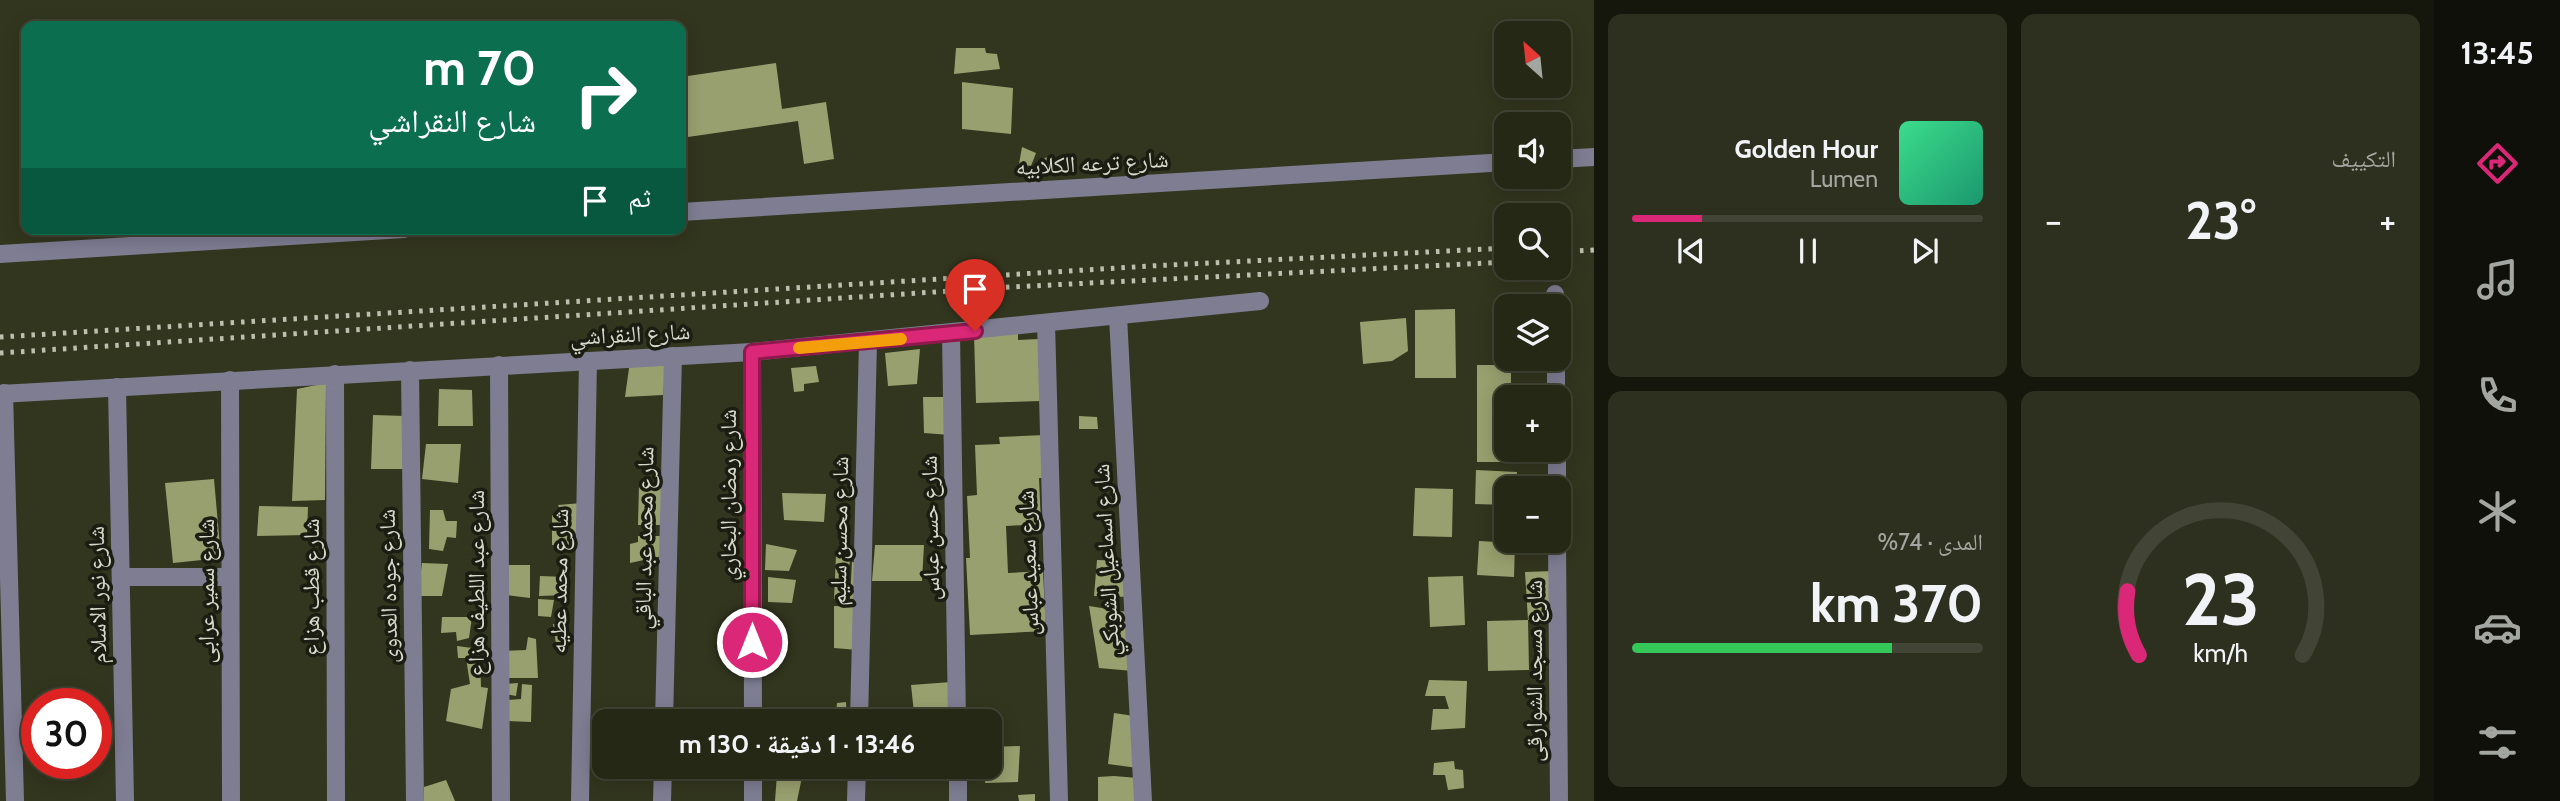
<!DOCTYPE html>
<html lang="ar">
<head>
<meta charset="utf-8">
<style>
	body { margin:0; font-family:Cabin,"Noto Naskh Arabic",sans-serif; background:#2e301f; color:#f1f3f6; direction:rtl; height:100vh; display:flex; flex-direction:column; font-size:26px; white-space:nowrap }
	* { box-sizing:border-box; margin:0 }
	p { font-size:23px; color:#a4a6a1 }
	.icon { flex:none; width:38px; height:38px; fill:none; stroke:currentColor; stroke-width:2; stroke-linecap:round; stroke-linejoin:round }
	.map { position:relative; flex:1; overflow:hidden; direction:ltr }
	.sheet { display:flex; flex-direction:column; gap:14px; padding:14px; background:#15160c; width:840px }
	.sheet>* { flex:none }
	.banner { position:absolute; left:21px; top:21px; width:665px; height:214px; border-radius:14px; box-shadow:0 4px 18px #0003,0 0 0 2px #424435; direction:rtl; background:#0b6e4f; color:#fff; overflow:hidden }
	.needle { width:46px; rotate:333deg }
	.controls { position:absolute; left:1494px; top:21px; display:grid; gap:14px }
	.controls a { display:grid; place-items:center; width:77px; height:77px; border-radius:14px; background:#262816; box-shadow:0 4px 18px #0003,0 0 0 2px #424435; font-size:35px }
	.speed { position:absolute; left:21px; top:688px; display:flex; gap:14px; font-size:35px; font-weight:700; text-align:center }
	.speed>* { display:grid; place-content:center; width:91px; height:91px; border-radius:50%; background:#262816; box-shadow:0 4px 18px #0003,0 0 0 2px #424435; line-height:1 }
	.speed .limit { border:10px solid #d22; background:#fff; color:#111 }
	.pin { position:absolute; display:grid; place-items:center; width:60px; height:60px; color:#fff; margin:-72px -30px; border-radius:50% 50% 50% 0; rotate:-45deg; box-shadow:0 0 7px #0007 }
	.pin .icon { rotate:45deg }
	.me { position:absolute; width:77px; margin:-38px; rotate:0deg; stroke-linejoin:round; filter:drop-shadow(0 0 5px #0008) }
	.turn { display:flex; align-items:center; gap:24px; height:147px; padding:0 35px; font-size:32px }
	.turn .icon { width:91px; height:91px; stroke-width:2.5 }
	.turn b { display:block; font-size:49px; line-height:60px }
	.then { display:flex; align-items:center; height:66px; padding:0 35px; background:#0003; gap:14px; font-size:26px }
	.big { font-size:52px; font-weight:700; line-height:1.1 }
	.sheet .card { flex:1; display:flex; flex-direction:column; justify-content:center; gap:10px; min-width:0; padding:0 24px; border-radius:14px; background:#2e301f }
	.sheet .dial { align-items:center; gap:0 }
	.dial svg { height:182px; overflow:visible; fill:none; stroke:#424435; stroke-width:7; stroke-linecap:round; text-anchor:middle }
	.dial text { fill:#f1f3f6; stroke:none }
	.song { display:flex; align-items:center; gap:21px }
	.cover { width:84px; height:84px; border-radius:10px; background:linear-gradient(135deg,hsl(150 70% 55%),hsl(160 70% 35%)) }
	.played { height:7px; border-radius:4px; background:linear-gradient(90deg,#db2777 20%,#424435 20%) }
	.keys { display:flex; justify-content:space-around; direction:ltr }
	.heat { display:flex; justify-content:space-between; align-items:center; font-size:38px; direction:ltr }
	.charge { height:10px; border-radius:5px; background:linear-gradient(90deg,#34c759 74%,#424435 0) }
	.sheet .tiles { flex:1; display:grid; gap:14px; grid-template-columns:repeat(2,1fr) }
	.trip { position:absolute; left:592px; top:709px; width:410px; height:70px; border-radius:14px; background:#262816; box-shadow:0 4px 18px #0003,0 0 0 2px #424435; font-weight:700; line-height:70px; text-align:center; direction:rtl }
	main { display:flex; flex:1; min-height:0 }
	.menu { display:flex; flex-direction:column; width:126px; justify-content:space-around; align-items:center; background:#0f1009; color:#a4a6a1 }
	.menu .icon { width:49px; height:49px }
	.menu .active { color:#db2777 }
	.menu b { font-size:32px; color:#f1f3f6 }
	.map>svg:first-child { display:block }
	.building { fill:#99a06f }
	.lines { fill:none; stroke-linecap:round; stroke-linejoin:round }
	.minor { stroke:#7e7d92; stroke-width:18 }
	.rail { stroke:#bdbfaf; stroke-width:5; stroke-dasharray:3.5 7; stroke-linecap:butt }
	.route-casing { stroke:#8e194d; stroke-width:18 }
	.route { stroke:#db2777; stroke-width:12 }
	.slow { stroke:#f59e0b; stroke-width:12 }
	.labels { text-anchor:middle; stroke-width:7; stroke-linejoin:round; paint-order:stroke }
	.street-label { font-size:23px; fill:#d6d8ca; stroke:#1b1c12 }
</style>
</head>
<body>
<main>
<nav class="menu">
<b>13:45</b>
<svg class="icon active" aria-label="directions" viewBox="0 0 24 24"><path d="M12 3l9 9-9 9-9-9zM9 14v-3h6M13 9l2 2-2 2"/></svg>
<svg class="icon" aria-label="music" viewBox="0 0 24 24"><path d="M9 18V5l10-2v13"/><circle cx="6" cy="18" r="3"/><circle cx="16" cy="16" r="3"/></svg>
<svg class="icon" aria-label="phone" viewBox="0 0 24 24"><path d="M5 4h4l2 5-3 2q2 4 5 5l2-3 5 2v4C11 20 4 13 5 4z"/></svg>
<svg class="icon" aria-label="climate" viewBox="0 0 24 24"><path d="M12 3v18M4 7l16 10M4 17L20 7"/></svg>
<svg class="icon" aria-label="car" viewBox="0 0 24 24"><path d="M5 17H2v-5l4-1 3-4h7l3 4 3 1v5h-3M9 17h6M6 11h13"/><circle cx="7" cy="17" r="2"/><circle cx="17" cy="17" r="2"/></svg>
<svg class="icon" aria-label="filters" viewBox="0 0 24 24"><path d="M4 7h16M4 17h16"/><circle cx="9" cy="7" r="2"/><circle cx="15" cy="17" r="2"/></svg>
</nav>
<section class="sheet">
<div class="tiles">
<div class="card"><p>التكييف</p>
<div class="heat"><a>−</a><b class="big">23°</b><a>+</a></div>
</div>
<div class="card">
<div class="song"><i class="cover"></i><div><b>Golden Hour</b><p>Lumen</p></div></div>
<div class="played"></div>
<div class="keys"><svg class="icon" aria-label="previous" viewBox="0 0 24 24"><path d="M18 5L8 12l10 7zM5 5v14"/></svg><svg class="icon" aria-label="pause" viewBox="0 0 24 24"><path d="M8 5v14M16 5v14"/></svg><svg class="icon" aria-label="next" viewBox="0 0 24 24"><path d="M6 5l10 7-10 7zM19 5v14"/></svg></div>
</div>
<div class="card dial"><svg viewBox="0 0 100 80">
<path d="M14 69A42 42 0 1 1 86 69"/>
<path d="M14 69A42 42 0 0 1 9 41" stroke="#db2777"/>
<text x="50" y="56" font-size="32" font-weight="700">23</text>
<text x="50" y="72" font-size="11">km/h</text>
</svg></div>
<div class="card"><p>المدى · 74%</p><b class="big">370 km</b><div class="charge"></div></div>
</div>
</section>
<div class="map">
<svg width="1594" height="801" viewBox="0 0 1594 801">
	<rect width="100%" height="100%" fill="#33361e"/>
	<!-- building -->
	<g class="building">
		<polygon points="956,48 985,48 986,53 997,54 1000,69 954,74"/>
		<polygon points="776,63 782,109 826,102 834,159 804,164 798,121 681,138 681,77"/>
		<polygon points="962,82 1013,88 1011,134 962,129"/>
		<polygon points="1022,147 1036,153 1031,166 1019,164"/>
		<polygon points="1047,157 1051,165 1042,169 1039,162"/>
		<polygon points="1455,309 1456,378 1415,378 1415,310"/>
		<polygon points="1406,318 1408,351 1392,361 1363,364 1360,322"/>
		<polygon points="1018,332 1018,340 1039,339 1041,401 976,403 974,334"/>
		<polygon points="920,349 917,384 888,386 885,353"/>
		<polygon points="630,361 666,363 663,395 625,397"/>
		<polygon points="1477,365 1511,365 1511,397 1507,397 1507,450 1531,450 1531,462 1477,462"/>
		<polygon points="816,366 819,382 804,384 804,391 794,392 791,368"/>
		<polygon points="326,383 325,500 292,501 297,389"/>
		<polygon points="439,389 472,390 473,426 438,426"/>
		<polygon points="923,397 950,397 950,435 924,433"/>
		<polygon points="373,415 406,416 406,469 371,469"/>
		<polygon points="1079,416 1097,417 1098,429 1079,429"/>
		<polygon points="1045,435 1047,478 1039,478 1041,524 1006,526 1008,573 1043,571 1046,631 970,635 966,558 970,558 967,496 977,495 975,445 1000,444 999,437"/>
		<polygon points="426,444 461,444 458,483 422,479"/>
		<polygon points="1476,470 1517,472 1516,488 1507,488 1507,505 1475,504"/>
		<polygon points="214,479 221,558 173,563 165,483"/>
		<polygon points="667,483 667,525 638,525 639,485"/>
		<polygon points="1415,488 1453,489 1452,537 1413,536"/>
		<polygon points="782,493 826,494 824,522 784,520"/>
		<polygon points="582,503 581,547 552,545 552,515 563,516 558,505"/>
		<polygon points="259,506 308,507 307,535 257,536"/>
		<polygon points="430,510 443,510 446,521 457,521 456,538 447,537 443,551 429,549"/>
		<polygon points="638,536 667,536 667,555 630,563 630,544 638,542"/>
		<polygon points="1479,541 1515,543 1514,577 1477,575"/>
		<polygon points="766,544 797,550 789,571 765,570"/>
		<polygon points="875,545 924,545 922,581 872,581"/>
		<polygon points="836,556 850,560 845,600 834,599"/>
		<polygon points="1097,560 1127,561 1130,597 1094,596"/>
		<polygon points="852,562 860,563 860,603 850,600"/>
		<polygon points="422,563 448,564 442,596 418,596"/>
		<polygon points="506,565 530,565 530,598 506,595"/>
		<polygon points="1554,571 1555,620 1528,620 1525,572"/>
		<polygon points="540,576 566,577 566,595 539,596"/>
		<polygon points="1463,576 1465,625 1430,627 1428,577"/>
		<polygon points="768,577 796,580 792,603 768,602"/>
		<polygon points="538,599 554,600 551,617 538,616"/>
		<polygon points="834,606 859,607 858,650 834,648"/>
		<polygon points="1089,606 1127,612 1133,671 1099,668"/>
		<polygon points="442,617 472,617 469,638 457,641 456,632 441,633"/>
		<polygon points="1528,620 1529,670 1488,671 1487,621"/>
		<polygon points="567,622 570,645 556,644 553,624"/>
		<polygon points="528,637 536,639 538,678 505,678 505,651 526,650"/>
		<polygon points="457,646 480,649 481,687 488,688 482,729 446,721 451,689 470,684 466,658 458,658"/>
		<polygon points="1429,680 1467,681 1465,728 1431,730 1433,709 1449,709 1445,696 1425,696"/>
		<polygon points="951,682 950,709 933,710 927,719 914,713 911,685"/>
		<polygon points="518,683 516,696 505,694 505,684"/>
		<polygon points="522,684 532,685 531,722 506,721 508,700 521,699"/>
		<polygon points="846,702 847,721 835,721 837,703"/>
		<polygon points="885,711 895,712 895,721 885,721"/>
		<polygon points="869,712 879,713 880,721 867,720"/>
		<polygon points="1114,713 1134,716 1138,768 1108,764"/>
		<polygon points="1020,746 1018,782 985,783 990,747"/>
		<polygon points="1454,761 1455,769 1463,770 1464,788 1448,790 1445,775 1433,775 1434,763"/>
		<polygon points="777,774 802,777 797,801 775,801"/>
		<polygon points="1114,776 1138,778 1138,801 1098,801 1098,777"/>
		<polygon points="446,780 455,801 424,801 424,787"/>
		<polygon points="1035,794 1035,801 1019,801 1018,795"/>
	</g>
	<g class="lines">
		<!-- minor -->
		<g class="minor">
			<polyline points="1559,159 1594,157"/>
			<polyline points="681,212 1507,162"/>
			<polyline points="0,254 404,229"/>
			<polyline points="1555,294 1556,306"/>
			<polyline points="1118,316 1143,801"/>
			<polyline points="1046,323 1059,801"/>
			<polyline points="951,333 957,721"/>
			<polyline points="752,352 753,721"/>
			<polyline points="1556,359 1556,397"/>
			<polyline points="499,365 501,801"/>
			<polyline points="410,370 415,801"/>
			<polyline points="335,374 336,801"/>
			<polyline points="230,380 231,801"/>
			<polyline points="117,387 125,801"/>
			<polyline points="4,393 15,801"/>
			<polyline points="0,394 752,352 1260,301"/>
			<polyline points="1557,450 1557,488"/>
			<polyline points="1557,541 1559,801"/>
			<polyline points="121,577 230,577"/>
			<polyline points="664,721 673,356"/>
			<polyline points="859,721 868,342"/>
			<polyline points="753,766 753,801"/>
			<polyline points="958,766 958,801"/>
			<polyline points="580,801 588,361"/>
			<polyline points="662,801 663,766"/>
			<polyline points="856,801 857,766"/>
		</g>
		<!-- rail -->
		<g class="rail">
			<polyline points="1559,252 1594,250"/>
			<polyline points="0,337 1150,266 1507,248"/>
			<polyline points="0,353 1011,287 1507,262"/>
		</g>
	</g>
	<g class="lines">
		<defs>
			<polyline id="route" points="752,642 752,352 975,331"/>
		</defs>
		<!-- route casing -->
		<use href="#route" class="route-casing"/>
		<!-- route -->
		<use href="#route" class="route"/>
		<!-- slow -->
		<polyline class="slow" points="799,348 901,339"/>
	</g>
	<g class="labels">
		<!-- street labels -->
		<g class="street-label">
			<text transform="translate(1092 163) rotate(-3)" y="8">شارع ترعه الكلابيه</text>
			<text transform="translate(630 334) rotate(-3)" y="8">شارع النقراشي</text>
			<text transform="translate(728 495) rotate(-90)" y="8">شارع رمضان البخاري</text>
			<text transform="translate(930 528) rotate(-91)" y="8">شارع حسن عباس</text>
			<text transform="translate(839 531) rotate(-89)" y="8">شارع محسن سليم</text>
			<text transform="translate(644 538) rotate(-89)" y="8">شارع محمد عبد الباقي</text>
			<text transform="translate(1106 560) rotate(-93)" y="8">شارع اسماعيل الشوبكي</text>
			<text transform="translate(1028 563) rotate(-92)" y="8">شارع سعيد عباس</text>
			<text transform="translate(559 581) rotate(-89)" y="8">شارع محمد عطيه</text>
			<text transform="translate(476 583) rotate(-90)" y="8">شارع عبد اللطيف هزاع</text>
			<text transform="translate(388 586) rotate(-91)" y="8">شارع جوده العدوى</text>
			<text transform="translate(311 587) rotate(-90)" y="8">شارع قطب هزاع</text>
			<text transform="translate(206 591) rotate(-90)" y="8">شارع سمير عرابى</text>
			<text transform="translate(97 595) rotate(-91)" y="8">شارع نور الاسلام</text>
			<text transform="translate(1534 671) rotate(-90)" y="8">شارع مسجد الشوارقى</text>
		</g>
	</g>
</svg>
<div class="controls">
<a><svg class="needle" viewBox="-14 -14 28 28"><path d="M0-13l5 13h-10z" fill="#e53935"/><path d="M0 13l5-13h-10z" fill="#a4a6a1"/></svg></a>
<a><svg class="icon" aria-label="sound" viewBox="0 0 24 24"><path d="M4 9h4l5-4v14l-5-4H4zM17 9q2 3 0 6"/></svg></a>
<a><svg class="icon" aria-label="search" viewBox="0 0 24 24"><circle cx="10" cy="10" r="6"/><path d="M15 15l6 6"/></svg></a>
<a><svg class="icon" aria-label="layers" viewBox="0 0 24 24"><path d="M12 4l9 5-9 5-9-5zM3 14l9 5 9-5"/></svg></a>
<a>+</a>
<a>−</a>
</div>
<div class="speed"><div class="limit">30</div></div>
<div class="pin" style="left:975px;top:331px;background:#d93025"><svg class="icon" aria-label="arrive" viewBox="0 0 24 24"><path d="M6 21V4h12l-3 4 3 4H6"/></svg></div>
<svg class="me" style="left:752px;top:642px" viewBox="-20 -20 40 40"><circle r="17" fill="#db2777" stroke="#fff" stroke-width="3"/><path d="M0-11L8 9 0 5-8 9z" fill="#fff"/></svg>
<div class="trip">13:46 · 1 دقيقة · 130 m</div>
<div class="banner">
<div class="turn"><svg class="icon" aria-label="right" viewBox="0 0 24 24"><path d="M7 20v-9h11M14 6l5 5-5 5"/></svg><div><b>70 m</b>شارع النقراشي</div></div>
<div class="then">ثم<svg class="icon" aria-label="arrive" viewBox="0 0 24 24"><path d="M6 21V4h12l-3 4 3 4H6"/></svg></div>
</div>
</div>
</main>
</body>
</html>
